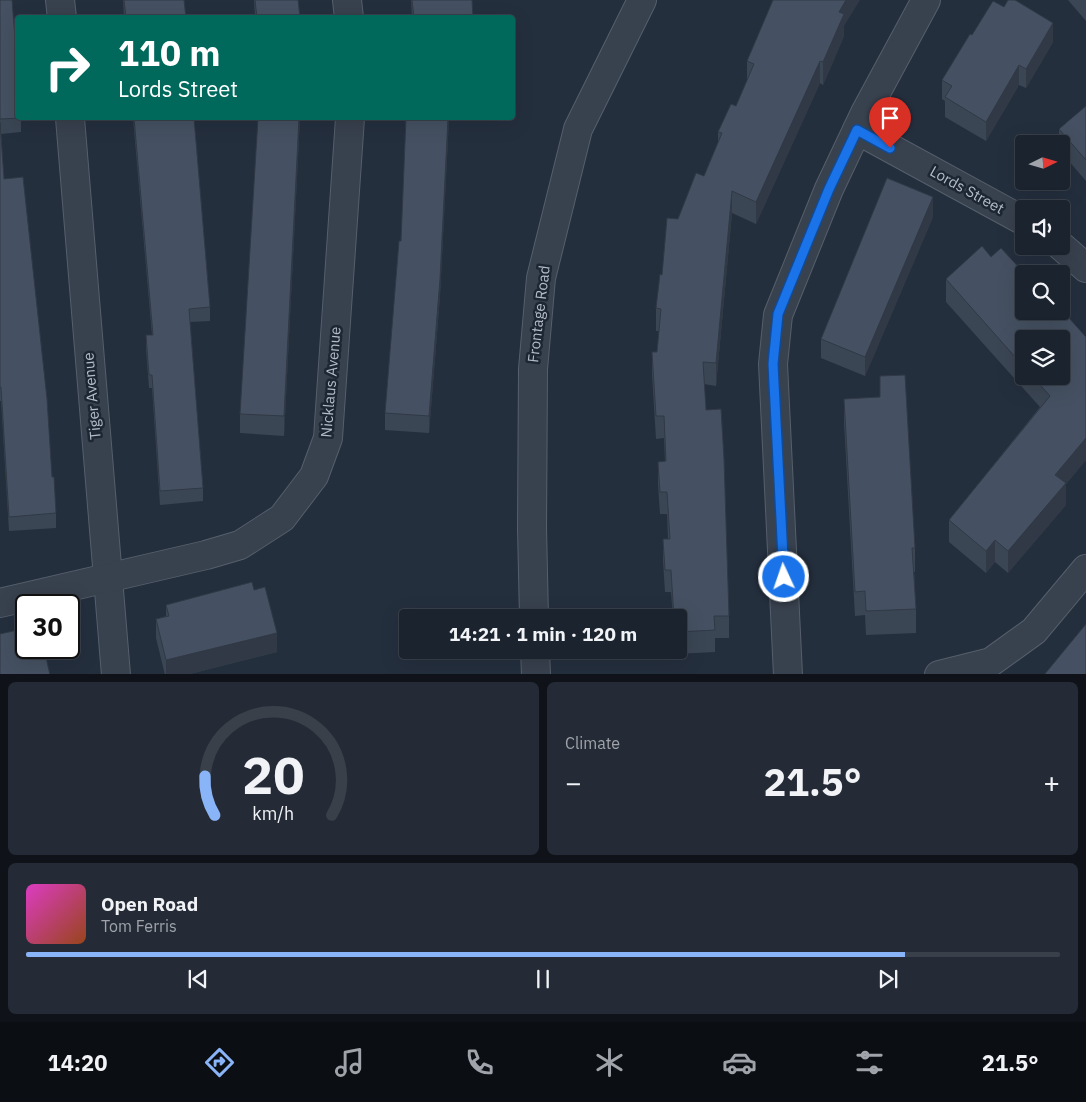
<!DOCTYPE html>
<html lang="en">
<head>
<meta charset="utf-8">
<style>
	body { margin:0; font-family:"IBM Plex Sans",sans-serif; background:#242b36; color:#f1f3f6; height:100vh; display:flex; flex-direction:column; font-size:19px; white-space:nowrap }
	* { box-sizing:border-box; margin:0 }
	p { font-size:16px; color:#a0a4aa }
	.icon { flex:none; width:28px; height:28px; fill:none; stroke:currentColor; stroke-width:2; stroke-linecap:round; stroke-linejoin:round }
	.map { position:relative; height:674px; overflow:hidden }
	.drawer { display:flex; flex-direction:column; gap:8px; padding:8px; background:#0f1319; flex:1 }
	.drawer>* { flex:none }
	.banner { position:absolute; left:15px; top:15px; width:500px; height:105px; border-radius:5px; box-shadow:0 5px 20px #0002,0 0 0 1px #39404a; background:#00695c; color:#fff; overflow:hidden }
	.needle { width:32px; rotate:85deg }
	.fabs { position:absolute; left:1015px; top:135px; display:grid; gap:10px }
	.fabs a { display:grid; place-items:center; width:55px; height:55px; border-radius:5px; background:#1b232e; box-shadow:0 5px 20px #0002,0 0 0 1px #39404a; font-size:25px }
	.speed { position:absolute; left:15px; top:594px; display:flex; gap:10px; font-size:25px; font-weight:700; text-align:center }
	.speed>* { display:grid; place-content:center; width:65px; height:65px; border-radius:50%; background:#1b232e; box-shadow:0 5px 20px #0002,0 0 0 1px #39404a; line-height:1 }
	.speed .limit { border:2px solid #111; border-radius:8px; background:#fff; color:#111 }
	.pin { position:absolute; display:grid; place-items:center; width:42px; height:42px; color:#fff; margin:-51px -21px; border-radius:50% 50% 50% 0; rotate:-45deg; box-shadow:0 0 5px #0007 }
	.pin .icon { rotate:45deg }
	.me { position:absolute; width:55px; margin:-28px; rotate:357deg; stroke-linejoin:round; filter:drop-shadow(0 0 4px #0008) }
	.turn { display:flex; align-items:center; gap:18px; height:105px; padding:0 20px; font-size:22px }
	.turn .icon { width:65px; height:65px; stroke-width:2.5 }
	.turn b { display:block; font-size:35px; line-height:42px }
	.big { font-size:38px; font-weight:800; line-height:1.1 }
	.drawer .card { flex:1; display:flex; flex-direction:column; justify-content:center; gap:8px; min-width:0; padding:0 18px; border-radius:8px; background:#242b36 }
	.drawer .dial { align-items:center; gap:0 }
	.dial svg { height:130px; overflow:visible; fill:none; stroke:#39404a; stroke-width:7; stroke-linecap:round; text-anchor:middle }
	.dial text { fill:#f1f3f6; stroke:none }
	.song { display:flex; align-items:center; gap:15px }
	.cover { width:60px; height:60px; border-radius:8px; background:linear-gradient(135deg,hsl(310 70% 55%),hsl(20 70% 35%)) }
	.played { height:5px; border-radius:2px; background:linear-gradient(90deg,#8ab4f8 85%,#39404a 85%) }
	.keys { display:flex; justify-content:space-around; direction:ltr }
	.heat { display:flex; justify-content:space-between; align-items:center; font-size:28px; direction:ltr }
	.drawer .tiles { flex:1; display:grid; gap:8px; grid-template-columns:1fr 1fr }
	.card:last-child { grid-column:span 2 }
	.trip { position:absolute; left:399px; top:609px; width:288px; height:50px; border-radius:5px; background:#1b232e; box-shadow:0 5px 20px #0002,0 0 0 1px #39404a; font-weight:800; line-height:50px; text-align:center }
	.dock { display:flex; height:80px; justify-content:space-around; align-items:center; background:#0b0e12; color:#a0a4aa }
	.dock .icon { width:35px; height:35px }
	.dock .on { color:#8ab4f8 }
	.dock b { font-size:22px; color:#f1f3f6 }
	.map>svg:first-child { display:block }
	.lines { fill:none; stroke-linecap:round; stroke-linejoin:round }
	.minor-casing { stroke:#565f6c; stroke-width:30 }
	.minor { stroke:#38414e; stroke-width:28 }
	.wall { fill:#3b4654; fill-rule:evenodd }
	.shaded-wall { fill:#303945 }
	.building { fill:#455162; stroke:#303945 }
	.route-casing { stroke:#114b97; stroke-width:12 }
	.route { stroke:#1a73e8; stroke-width:9 }
	.labels { text-anchor:middle; stroke-width:5; stroke-linejoin:round; paint-order:stroke }
	.street-label { font-size:15px; fill:#b4bcc9; stroke:#1d2633 }
</style>
</head>
<body>
<div class="map">
<svg width="1086" height="675" viewBox="0 0 1086 675">
	<rect width="100%" height="100%" fill="#242f3e"/>
	<g class="lines">
		<defs>
			<g id="minor">
				<polyline points="60,0 62,18"/>
				<polyline points="347,0 349,18"/>
				<polyline points="70,118 116,675"/>
				<polyline points="857,130 1024,221"/>
				<polyline points="1061,246 1086,268"/>
				<polyline points="0,603 206,555 240,545 282,518 314,476 328,438 350,118"/>
				<polyline points="534,618 532,528 533,369 541,278 578,129 642,0"/>
				<polyline points="535,650 536,675"/>
				<polyline points="788,675 773,364 778,315 829,189 865,113 926,0"/>
				<polyline points="939,675 991,662 1034,631 1086,569"/>
			</g>
		</defs>
		<!-- minor casing -->
		<use href="#minor" class="minor-casing"/>
		<!-- minor -->
		<use href="#minor" class="minor"/>
	</g>
	<!-- wall -->
	<g class="wall">
		<polygon points="0,0 21,118 21,132 1,134 4,179 52,477 56,513 56,528 9,531 1,401 0,401"/>
		<polygon points="123,0 184,0 186,18 124,18"/>
		<polygon points="254,0 298,0 300,18 255,18"/>
		<polygon points="411,0 472,0 473,18 412,18"/>
		<polygon points="1068,0 1086,0 1086,21"/>
		<polygon points="844,26 844,36 823,85 820,83 756,224 732,213 716,386 704,384 706,410 729,616 729,638 715,638 715,652 675,654 674,650 678,650 678,618 673,618 671,592 665,592 663,561 663,539 668,539 667,514 660,514 658,484 658,462 665,461 664,438 656,439 652,374 652,352 657,352 659,331 656,331 656,308 662,275 678,219 704,176 718,143 718,132 736,106 747,81 747,61"/>
		<polygon points="972,35 1053,42 1026,88 1019,85 986,141 945,117 945,101 942,99 942,80"/>
		<polygon points="1086,106 1086,181 1061,152 1061,144 1059,144 1059,129"/>
		<polygon points="133,118 194,118 210,307 210,321 190,322 203,488 203,501 160,505 152,388 149,388 146,349 146,335 152,335"/>
		<polygon points="300,118 284,436 240,433 240,414"/>
		<polygon points="406,118 449,118 440,296 429,433 385,430 385,413 401,241"/>
		<polygon points="933,217 865,376 821,358 821,339"/>
		<path d="M946,279L1086,337V460L1066,484V505L1008,573L995,562L986,573L949,542V520L1040,407L946,302ZM1024,339L1061,376H1024Z"/>
		<polygon points="844,399 915,548 915,572 914,572 916,609 916,633 866,635 865,615 855,616 844,423"/>
		<polygon points="254,590 277,652 186,675 165,675 156,638 156,619 166,616 166,605"/>
	</g>
	<!-- shaded-wall -->
	<g class="shaded-wall">
		<polygon points="846,0 860,0 844,26 844,36 823,85 823,62 839,12"/>
		<polygon points="1053,23 1053,42 1026,88 1026,69"/>
		<polygon points="820,61 820,83 756,224 756,202"/>
		<polygon points="1019,65 1019,85 986,141 986,122"/>
		<polygon points="299,118 300,118 284,436 284,416"/>
		<polygon points="448,118 449,118 440,296 429,433 429,416"/>
		<polygon points="732,191 732,213 716,386 716,363"/>
		<polygon points="933,197 933,217 865,376 865,357"/>
		<polygon points="1086,438 1086,460 1066,484 1066,505 1008,573 1008,551 1055,475"/>
		<polygon points="995,540 995,562 986,573 986,551"/>
		<polygon points="277,633 277,652 186,675 166,675 166,660"/>
	</g>
	<!-- building -->
	<g class="building">
		<polygon points="0,0 12,0 18,75 18,118 21,118 0,119"/>
		<polygon points="124,0 184,0 186,18 126,18"/>
		<polygon points="255,0 298,0 300,18 257,18"/>
		<polygon points="412,0 472,0 473,18 414,18"/>
		<polygon points="773,0 846,0 839,12 844,14 823,62 820,61 756,202 732,191 716,363 703,362 706,410 721,409 724,459 729,616 714,616 715,630 678,632 678,618 674,618 671,570 665,570 663,539 670,539 667,492 660,492 658,462 666,461 664,416 656,416 652,352 657,352 661,309 656,308 660,274 662,275 667,218 678,219 696,173 704,176 722,133 718,132 731,104 736,106 754,64 747,61"/>
		<polygon points="1008,0 1015,0 1053,23 1026,69 1019,65 986,122 945,97 952,86 942,80 970,34 972,35 993,1 1004,7"/>
		<polygon points="1086,106 1086,160 1059,129"/>
		<polygon points="134,118 194,118 210,307 189,309 203,488 160,491 152,375 149,375 146,335 153,335"/>
		<polygon points="258,118 299,118 284,416 240,414"/>
		<polygon points="406,118 448,118 440,279 429,416 385,413 399,241 401,241"/>
		<polygon points="0,122 4,179 23,177 47,399 52,477 54,477 56,513 9,517 1,387 0,387"/>
		<polygon points="887,178 933,197 865,357 821,339"/>
		<polygon points="982,246 991,257 1001,248 1025,274 1024,274 1024,311 1061,311 1061,309 1086,337 1086,438 1055,475 1066,483 1008,551 995,540 986,551 949,520 1050,396 1032,376 1061,376 1061,339 1024,339 1024,367 946,279"/>
		<polygon points="905,375 915,548 912,548 916,609 866,611 865,591 855,592 844,399 880,397 880,376"/>
		<polygon points="252,582 254,590 265,587 277,633 166,660 156,619 169,616 166,605"/>
		<polygon points="1086,624 1086,675 1044,675"/>
		<polygon points="26,628 26,648 44,648 50,675 0,675 0,634"/>
	</g>
	<g class="lines">
		<defs>
			<polyline id="route" points="784,577 773,364 778,314 829,189 857,130 890,148"/>
		</defs>
		<!-- route casing -->
		<use href="#route" class="route-casing"/>
		<!-- route -->
		<use href="#route" class="route"/>
	</g>
	<g class="labels">
		<!-- street labels -->
		<g class="street-label">
			<text transform="translate(967 190) rotate(29)" y="5">Lords Street</text>
			<text transform="translate(539 314) rotate(-83)" y="5">Frontage Road</text>
			<text transform="translate(331 382) rotate(-85)" y="5">Nicklaus Avenue</text>
			<text transform="translate(92 396) rotate(-95)" y="5">Tiger Avenue</text>
		</g>
	</g>
</svg>
<div class="fabs">
<a><svg class="needle" viewBox="-14 -14 28 28"><path d="M0-13l5 13h-10z" fill="#e53935"/><path d="M0 13l5-13h-10z" fill="#a0a4aa"/></svg></a>
<a><svg class="icon" aria-label="sound" viewBox="0 0 24 24"><path d="M4 9h4l5-4v14l-5-4H4zM17 9q2 3 0 6"/></svg></a>
<a><svg class="icon" aria-label="search" viewBox="0 0 24 24"><circle cx="10" cy="10" r="6"/><path d="M15 15l6 6"/></svg></a>
<a><svg class="icon" aria-label="layers" viewBox="0 0 24 24"><path d="M12 4l9 5-9 5-9-5zM3 14l9 5 9-5"/></svg></a>
</div>
<div class="speed"><div class="limit">30</div></div>
<div class="pin" style="left:890px;top:148px;background:#d93025"><svg class="icon" aria-label="arrive" viewBox="0 0 24 24"><path d="M6 21V4h12l-3 4 3 4H6"/></svg></div>
<svg class="me" style="left:784px;top:577px" viewBox="-20 -20 40 40"><circle r="17" fill="#1a73e8" stroke="#fff" stroke-width="3"/><path d="M0-11L8 9 0 5-8 9z" fill="#fff"/></svg>
<div class="trip">14:21 · 1 min · 120 m</div>
<div class="banner">
<div class="turn"><svg class="icon" aria-label="right" viewBox="0 0 24 24"><path d="M7 20v-9h11M14 6l5 5-5 5"/></svg><div><b>110 m</b>Lords Street</div></div>
</div>
</div>
<section class="drawer">
<div class="tiles">
<div class="card dial"><svg viewBox="0 0 100 80">
<path d="M14 69A42 42 0 1 1 86 69"/>
<path d="M14 69A42 42 0 0 1 8 45" stroke="#8ab4f8"/>
<text x="50" y="56" font-size="32" font-weight="700">20</text>
<text x="50" y="72" font-size="11">km/h</text>
</svg></div>
<div class="card"><p>Climate</p>
<div class="heat"><a>−</a><b class="big">21.5°</b><a>+</a></div>
</div>
<div class="card">
<div class="song"><i class="cover"></i><div><b>Open Road</b><p>Tom Ferris</p></div></div>
<div class="played"></div>
<div class="keys"><svg class="icon" aria-label="previous" viewBox="0 0 24 24"><path d="M18 5L8 12l10 7zM5 5v14"/></svg><svg class="icon" aria-label="pause" viewBox="0 0 24 24"><path d="M8 5v14M16 5v14"/></svg><svg class="icon" aria-label="next" viewBox="0 0 24 24"><path d="M6 5l10 7-10 7zM19 5v14"/></svg></div>
</div>
</div>
</section>
<nav class="dock">
<b>14:20</b>
<svg class="icon on" aria-label="directions" viewBox="0 0 24 24"><path d="M12 3l9 9-9 9-9-9zM9 14v-3h6M13 9l2 2-2 2"/></svg>
<svg class="icon" aria-label="music" viewBox="0 0 24 24"><path d="M9 18V5l10-2v13"/><circle cx="6" cy="18" r="3"/><circle cx="16" cy="16" r="3"/></svg>
<svg class="icon" aria-label="phone" viewBox="0 0 24 24"><path d="M5 4h4l2 5-3 2q2 4 5 5l2-3 5 2v4C11 20 4 13 5 4z"/></svg>
<svg class="icon" aria-label="climate" viewBox="0 0 24 24"><path d="M12 3v18M4 7l16 10M4 17L20 7"/></svg>
<svg class="icon" aria-label="car" viewBox="0 0 24 24"><path d="M5 17H2v-5l4-1 3-4h7l3 4 3 1v5h-3M9 17h6M6 11h13"/><circle cx="7" cy="17" r="2"/><circle cx="17" cy="17" r="2"/></svg>
<svg class="icon" aria-label="filters" viewBox="0 0 24 24"><path d="M4 7h16M4 17h16"/><circle cx="9" cy="7" r="2"/><circle cx="15" cy="17" r="2"/></svg>
<b>21.5°</b>
</nav>
</body>
</html>
